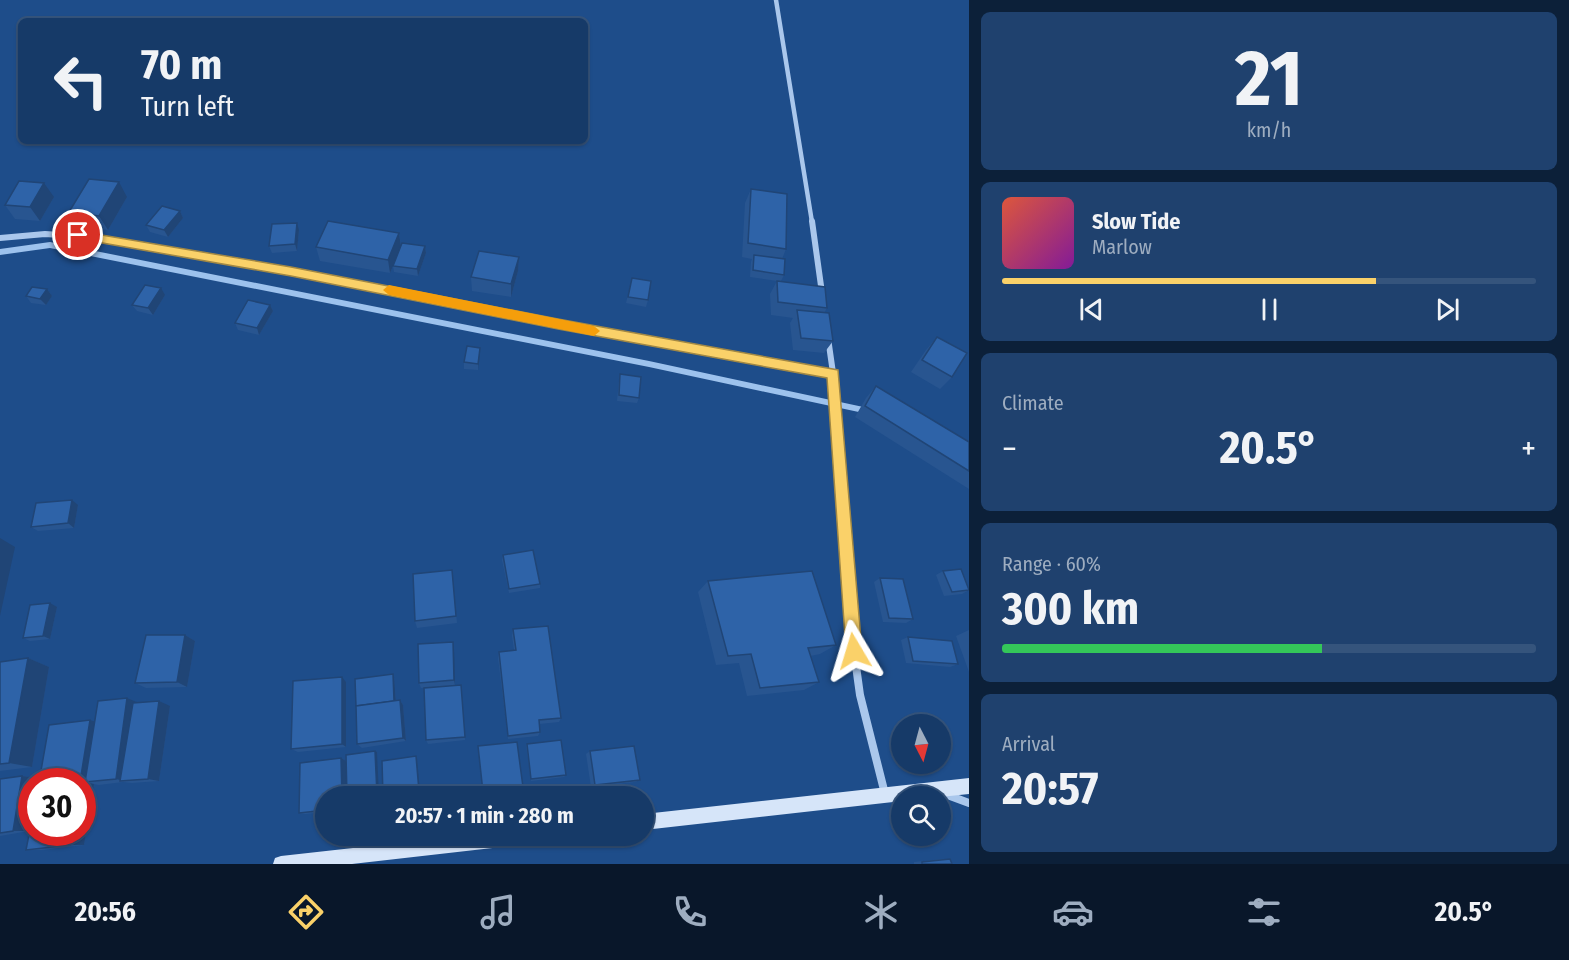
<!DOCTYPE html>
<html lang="en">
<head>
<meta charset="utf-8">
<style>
	body { margin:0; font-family:"Fira Sans Condensed",sans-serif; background:#1f416e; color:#f1f3f6; height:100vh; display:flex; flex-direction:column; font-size:22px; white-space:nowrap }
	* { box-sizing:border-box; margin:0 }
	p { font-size:20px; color:#9eadc0 }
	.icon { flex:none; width:33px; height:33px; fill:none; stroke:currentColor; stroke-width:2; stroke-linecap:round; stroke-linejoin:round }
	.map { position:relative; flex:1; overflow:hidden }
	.details { display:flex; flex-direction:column; gap:12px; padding:12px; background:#0c2039; width:600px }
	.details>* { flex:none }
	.hud { position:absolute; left:18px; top:18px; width:570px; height:126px; border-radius:9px; box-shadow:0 2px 4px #0004,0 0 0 2px #35547c; background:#163a68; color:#f1f3f6; overflow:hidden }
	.needle { width:39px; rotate:174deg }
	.tools { position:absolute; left:891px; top:714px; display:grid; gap:12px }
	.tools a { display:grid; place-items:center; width:60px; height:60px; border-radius:50%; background:#163a68; box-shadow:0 2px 4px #0004,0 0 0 2px #35547c; font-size:30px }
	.speed { position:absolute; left:18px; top:768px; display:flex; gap:12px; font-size:30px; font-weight:700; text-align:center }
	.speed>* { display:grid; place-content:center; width:78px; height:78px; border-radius:50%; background:#163a68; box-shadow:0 2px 4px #0004,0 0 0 2px #35547c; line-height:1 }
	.speed .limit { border:9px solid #d22; background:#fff; color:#111 }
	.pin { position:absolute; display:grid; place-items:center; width:51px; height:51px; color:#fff; margin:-26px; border:3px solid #fff; border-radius:50%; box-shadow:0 2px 6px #0007 }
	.me { position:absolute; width:66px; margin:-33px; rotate:353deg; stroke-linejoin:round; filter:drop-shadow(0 0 4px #0008) }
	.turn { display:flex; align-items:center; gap:21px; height:126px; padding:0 24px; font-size:27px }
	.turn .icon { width:78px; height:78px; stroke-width:2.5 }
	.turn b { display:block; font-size:42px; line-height:51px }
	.big { font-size:45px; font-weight:700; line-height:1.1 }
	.details .card { flex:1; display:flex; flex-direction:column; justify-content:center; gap:9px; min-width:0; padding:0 21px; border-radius:9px; background:#1f416e }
	.details .dial { align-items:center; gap:0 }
	.dial b { font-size:78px; line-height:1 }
	.song { display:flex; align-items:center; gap:18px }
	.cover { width:72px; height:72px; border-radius:9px; background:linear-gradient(135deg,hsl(10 70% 55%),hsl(290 70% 35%)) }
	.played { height:6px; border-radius:3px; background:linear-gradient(90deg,#fad169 70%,#35547c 70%) }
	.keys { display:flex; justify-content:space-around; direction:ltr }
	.heat { display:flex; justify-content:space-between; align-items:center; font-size:33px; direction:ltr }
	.charge { height:9px; border-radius:4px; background:linear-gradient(90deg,#34c759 60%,#35547c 0) }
	.trip { position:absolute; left:315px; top:786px; width:339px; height:60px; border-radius:30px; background:#163a68; box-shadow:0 2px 4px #0004,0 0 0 2px #35547c; font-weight:700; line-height:60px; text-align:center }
	.menu { display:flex; height:96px; justify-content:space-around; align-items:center; background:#09172a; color:#9eadc0 }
	.menu .icon { width:42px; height:42px }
	.menu .active { color:#fad169 }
	.menu b { font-size:27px; color:#f1f3f6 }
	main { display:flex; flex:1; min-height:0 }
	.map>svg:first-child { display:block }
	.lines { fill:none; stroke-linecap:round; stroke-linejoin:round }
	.stream { fill:#9dc2ed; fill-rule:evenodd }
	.street-far2 { stroke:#aac7ec; stroke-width:4.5 }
	.street-far1 { stroke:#aac7ec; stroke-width:6 }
	.street { stroke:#aac7ec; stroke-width:8 }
	.secondary { fill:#d6e5f9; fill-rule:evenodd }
	.wall { fill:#285590 }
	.shaded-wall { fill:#204576 }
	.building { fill:#2e63a8; stroke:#204576; stroke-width:1.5 }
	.route { fill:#fad169; stroke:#a28844; stroke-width:1.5 }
	.slow { fill:#f59e0b }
</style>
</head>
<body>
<main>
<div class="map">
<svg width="969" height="864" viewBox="0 0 969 864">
	<rect width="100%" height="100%" fill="#1e4d8a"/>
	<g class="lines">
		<!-- stream -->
		<polygon class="stream" points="50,242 649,361 868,408 871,409 872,411 871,413 868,414 649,367 50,248 0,255 0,249"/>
		<!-- street-far2 -->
		<polyline class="street-far2" points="776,0 812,222"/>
		<!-- street-far1 -->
		<g class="street-far1">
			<polyline points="812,221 822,293"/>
			<polyline points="0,238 45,234 91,237 291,271 558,324 833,373"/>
			<polyline points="828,338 833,373 842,505"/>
		</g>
		<!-- street -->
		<g class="street">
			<polyline points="842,503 851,630 860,695 885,794"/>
			<polyline points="942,793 969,803"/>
		</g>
		<!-- secondary -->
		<g class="secondary">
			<polygon points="969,778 969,794 940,797 902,796 902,801 644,830 644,814"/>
			<polygon points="461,836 535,836 533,842 527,844 352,864 273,864 275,858 281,856"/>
		</g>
	</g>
	<!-- wall -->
	<g class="wall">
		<polygon points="751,189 786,249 782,259 784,275 781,281 827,308 824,313 833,341 824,353 793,350 790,323 793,318 771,315 770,294 777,281 750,277 751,262 752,259 742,257 745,203"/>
		<polygon points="54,197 40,221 15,219 5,205"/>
		<polygon points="127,197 108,230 78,226 69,212"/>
		<polygon points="180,211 183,218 168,237 150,232 146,225"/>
		<polygon points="299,230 297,251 272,253 269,246"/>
		<polygon points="399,233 401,245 425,246 426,253 418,276 394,272 393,266 390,273 320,261 316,247"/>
		<polygon points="519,257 518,271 511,297 472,291 471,277"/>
		<polygon points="632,278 648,300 646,307 626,303"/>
		<polygon points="47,289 52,296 46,305 31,303 26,296"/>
		<polygon points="165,295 153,315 137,311 132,305"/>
		<polygon points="270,305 273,311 259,335 238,330 235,323"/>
		<polygon points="937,337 952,377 940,389 911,372 926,350"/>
		<polygon points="480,348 480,354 478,370 464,369 464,362"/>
		<polygon points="620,374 639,398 637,403 617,401 619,380"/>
		<polygon points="876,386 969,442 969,489 855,417 866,398"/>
		<polygon points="78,505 74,528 38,531 31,527"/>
		<polygon points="503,555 540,584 540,588 509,593 502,560"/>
		<polygon points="452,570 457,623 417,628 415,621"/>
		<polygon points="943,571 969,590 962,594 944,596 936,575"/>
		<polygon points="880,578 913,619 906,623 883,622 874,582"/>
		<polygon points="708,581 836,645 820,654 810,656 819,682 804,690 747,696 739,663 716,665 698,592"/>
		<polygon points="57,607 50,639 30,641 23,638"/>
		<polygon points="513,629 561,718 559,722 539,724 540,732 538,736 508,739 498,658 499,652 514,650 512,636"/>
		<polygon points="969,630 969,672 956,636"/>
		<polygon points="185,635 195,641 187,687 146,688 135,683"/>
		<polygon points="908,637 958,664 950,667 906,663 901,640"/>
		<polygon points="453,642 455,685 461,685 465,740 428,744 426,740 451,686 421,688 419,683"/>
		<polygon points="28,658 49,667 32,767 0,771 0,662"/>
		<polygon points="393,674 394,677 396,700 400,700 403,705 406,741 362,748 357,744"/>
		<polygon points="346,682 346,747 298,752 291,749"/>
		<polygon points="138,702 170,706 159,781 132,783 123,782 99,785 94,784 84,845 42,850 26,850 29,831 0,836 0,779 22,776 38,778 32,818 82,782 95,722"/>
		<polygon points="527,744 566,775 564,777 531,781 526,745"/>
		<polygon points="478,746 523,787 522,789 483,794"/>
		<polygon points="590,751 640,780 635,782 591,787 586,754"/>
		<polygon points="416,756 417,758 420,792 389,796 383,796"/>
		<polygon points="341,758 346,761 326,796 326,812 305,814 299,813"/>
		<polygon points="942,859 950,859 952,864 914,864 914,862"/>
	</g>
	<!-- shaded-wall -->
	<g class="shaded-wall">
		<polygon points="119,182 127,197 108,230 99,216"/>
		<polygon points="44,183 54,197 40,221 30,207"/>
		<polygon points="180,211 183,218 168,237 164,230"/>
		<polygon points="297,223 299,230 297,251 295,244"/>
		<polygon points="399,233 401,247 390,273 388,260"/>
		<polygon points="425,246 426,253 418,276 417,269"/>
		<polygon points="519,257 518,271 511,297 511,284"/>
		<polygon points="161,288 165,295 153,315 148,308"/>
		<polygon points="47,289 52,296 46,305 40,299"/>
		<polygon points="270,305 273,311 259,335 257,328"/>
		<polygon points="480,348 480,354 478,370 478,364"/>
		<polygon points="72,500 78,505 74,528 68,523"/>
		<polygon points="0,538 15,547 0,616"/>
		<polygon points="50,603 57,607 50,639 43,636"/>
		<polygon points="185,635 195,641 187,687 177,682"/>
		<polygon points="453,642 454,648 455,685 454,680"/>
		<polygon points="28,658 49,667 32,767 9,763"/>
		<polygon points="393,674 394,677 396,703 394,701"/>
		<polygon points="342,677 346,682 346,747 342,744"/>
		<polygon points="127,698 139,703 125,781 116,779"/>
		<polygon points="400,700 403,705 406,741 403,738"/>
		<polygon points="159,701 170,706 159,781 148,779"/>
		<polygon points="90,720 102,724 85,782 94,784 84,845 70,845 72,832 82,832 82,782 80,782"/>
		<polygon points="375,751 377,752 379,796 377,795"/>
		<polygon points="416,756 417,758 420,792 419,791"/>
		<polygon points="341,758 346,761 347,796 342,796"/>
		<polygon points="22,776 38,778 38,782 32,782 32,818 29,831 13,831"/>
	</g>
	<!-- building -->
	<g class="building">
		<polygon points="89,179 119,182 99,216 69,212"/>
		<polygon points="19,181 44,183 30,207 5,205"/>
		<polygon points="751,189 787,194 786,249 748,243"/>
		<polygon points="162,206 180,211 164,230 146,225"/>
		<polygon points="328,221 399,233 388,260 316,247"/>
		<polygon points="297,223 295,244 269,246 272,224"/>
		<polygon points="402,243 425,246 417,269 393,266"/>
		<polygon points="479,251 519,257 511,284 471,277"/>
		<polygon points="754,255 785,259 784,275 753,270"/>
		<polygon points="632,278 651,281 648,300 628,297"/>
		<polygon points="777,281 825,287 827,308 778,302"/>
		<polygon points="145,285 161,288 148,308 132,305"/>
		<polygon points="32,287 47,289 40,299 26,296"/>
		<polygon points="248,300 270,305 257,328 235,323"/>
		<polygon points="797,310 829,313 833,341 801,338"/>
		<polygon points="937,337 967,353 952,377 922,360"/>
		<polygon points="467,346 480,348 478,364 464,362"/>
		<polygon points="620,374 641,377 639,398 619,395"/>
		<polygon points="876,386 969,442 969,471 865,406"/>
		<polygon points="72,500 68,523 31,527 36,503"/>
		<polygon points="533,550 540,584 509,589 503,555"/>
		<polygon points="961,569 969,590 952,592 943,571"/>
		<polygon points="452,570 456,616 415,621 413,574"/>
		<polygon points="812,571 836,645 808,648 819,682 760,688 751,654 728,656 708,581"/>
		<polygon points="880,578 903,579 913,619 889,618"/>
		<polygon points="50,603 43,636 23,638 30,605"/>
		<polygon points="548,626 561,718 539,720 540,732 508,736 499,652 516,650 513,629"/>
		<polygon points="146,635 185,635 177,682 135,683"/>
		<polygon points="908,637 952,641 958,664 913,661"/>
		<polygon points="453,642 454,680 419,683 418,644"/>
		<polygon points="28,658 9,763 0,764 0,662"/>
		<polygon points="393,674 394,701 356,706 355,679"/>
		<polygon points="342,677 342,744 291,749 293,681"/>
		<polygon points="461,685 465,737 426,740 424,688"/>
		<polygon points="127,698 116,779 85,782 98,701"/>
		<polygon points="400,700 403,738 357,744 356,706"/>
		<polygon points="159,701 148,779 120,781 133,703"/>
		<polygon points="90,720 80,782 39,782 49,725"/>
		<polygon points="561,740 566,775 531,779 527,744"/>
		<polygon points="517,742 523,787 483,792 478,746"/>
		<polygon points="634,746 640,780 595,785 590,751"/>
		<polygon points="375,751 377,795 365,796 347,796 346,755"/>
		<polygon points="416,756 419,791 383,796 382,761"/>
		<polygon points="341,758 342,796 326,796 326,810 299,813 300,763"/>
		<polygon points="22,776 13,831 0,833 0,779"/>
		<polygon points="32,819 32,832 72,832 70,845 26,850"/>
		<polygon points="950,859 952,864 922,864 922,862"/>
	</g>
	<!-- route -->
	<polygon class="route" points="78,231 291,267 558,319 838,370 862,651 860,657 854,659 849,657 846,651 827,378 558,329 291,276 74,238 74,232"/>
	<!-- slow -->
	<polygon class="slow" points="389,285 594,326 600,331 594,336 389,295 383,290"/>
</svg>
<div class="tools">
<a><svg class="needle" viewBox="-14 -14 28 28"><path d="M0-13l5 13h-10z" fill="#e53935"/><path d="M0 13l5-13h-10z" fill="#9eadc0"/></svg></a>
<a><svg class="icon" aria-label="search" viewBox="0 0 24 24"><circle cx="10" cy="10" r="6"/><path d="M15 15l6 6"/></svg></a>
</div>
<div class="speed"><div class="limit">30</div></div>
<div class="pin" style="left:78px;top:235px;background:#d93025"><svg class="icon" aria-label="arrive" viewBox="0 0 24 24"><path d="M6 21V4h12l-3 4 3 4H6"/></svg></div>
<svg class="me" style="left:854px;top:651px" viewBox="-20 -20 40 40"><path d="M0-17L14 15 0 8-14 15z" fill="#fad169" stroke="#fff" stroke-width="4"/></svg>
<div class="trip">20:57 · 1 min · 280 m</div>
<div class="hud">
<div class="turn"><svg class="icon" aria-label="left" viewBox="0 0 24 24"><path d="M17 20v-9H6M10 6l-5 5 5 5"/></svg><div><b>70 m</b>Turn left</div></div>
</div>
</div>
<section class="details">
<div class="card dial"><b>21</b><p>km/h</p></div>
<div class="card">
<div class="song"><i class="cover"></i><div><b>Slow Tide</b><p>Marlow</p></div></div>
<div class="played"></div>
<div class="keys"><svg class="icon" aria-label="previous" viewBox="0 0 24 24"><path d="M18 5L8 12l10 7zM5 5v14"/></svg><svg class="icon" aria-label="pause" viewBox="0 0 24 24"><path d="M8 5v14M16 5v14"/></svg><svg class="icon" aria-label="next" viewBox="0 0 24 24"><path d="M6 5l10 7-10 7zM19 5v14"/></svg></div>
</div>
<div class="card"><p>Climate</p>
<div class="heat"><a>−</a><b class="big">20.5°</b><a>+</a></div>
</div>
<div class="card"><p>Range · 60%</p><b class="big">300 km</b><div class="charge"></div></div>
<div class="card"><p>Arrival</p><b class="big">20:57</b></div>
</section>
</main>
<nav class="menu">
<b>20:56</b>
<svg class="icon active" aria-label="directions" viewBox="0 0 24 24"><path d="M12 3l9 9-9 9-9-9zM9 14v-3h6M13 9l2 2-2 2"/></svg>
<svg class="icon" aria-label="music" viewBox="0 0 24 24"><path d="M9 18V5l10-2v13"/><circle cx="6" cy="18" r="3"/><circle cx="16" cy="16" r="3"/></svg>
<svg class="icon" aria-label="phone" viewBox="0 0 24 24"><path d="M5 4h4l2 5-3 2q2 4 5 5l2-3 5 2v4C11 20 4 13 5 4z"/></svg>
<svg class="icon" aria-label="climate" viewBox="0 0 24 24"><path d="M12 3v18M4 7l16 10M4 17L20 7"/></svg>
<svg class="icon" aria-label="car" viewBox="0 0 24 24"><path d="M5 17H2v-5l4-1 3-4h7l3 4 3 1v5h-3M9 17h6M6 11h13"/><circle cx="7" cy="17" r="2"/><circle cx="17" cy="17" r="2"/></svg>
<svg class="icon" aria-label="filters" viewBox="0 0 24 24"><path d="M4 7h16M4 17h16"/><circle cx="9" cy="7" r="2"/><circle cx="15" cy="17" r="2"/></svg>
<b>20.5°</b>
</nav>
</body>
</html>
